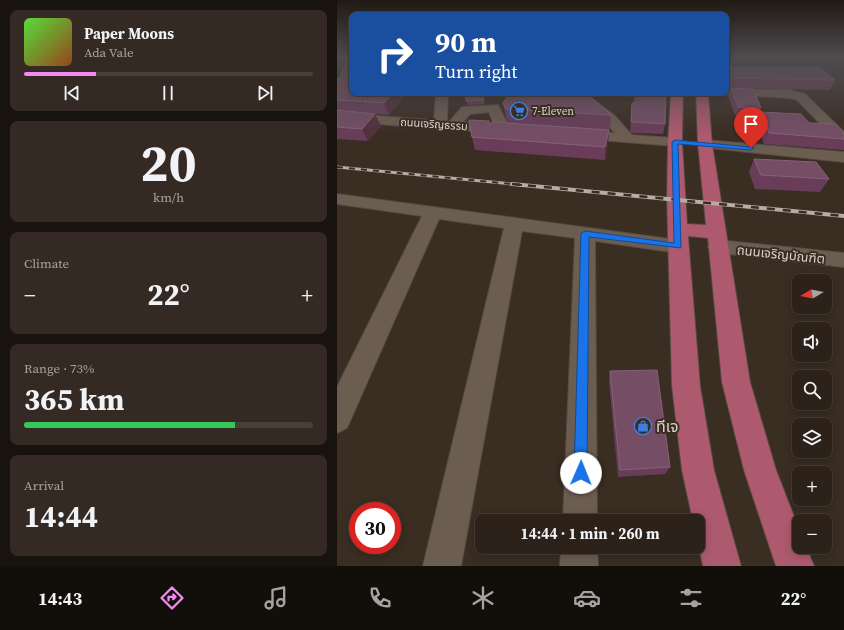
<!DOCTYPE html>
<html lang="en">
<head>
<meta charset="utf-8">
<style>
	body { margin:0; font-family:"Source Serif 4","Noto Sans Thai",serif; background:#342a23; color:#f1f3f6; height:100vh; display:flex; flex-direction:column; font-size:15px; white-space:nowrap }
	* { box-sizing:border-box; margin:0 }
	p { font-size:13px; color:#a6a4a2 }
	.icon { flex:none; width:22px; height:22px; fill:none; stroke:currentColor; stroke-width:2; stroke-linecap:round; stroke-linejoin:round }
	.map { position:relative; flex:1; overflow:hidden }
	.side { display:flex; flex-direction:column; gap:10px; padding:10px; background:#18130e; width:337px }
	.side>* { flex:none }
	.hud { position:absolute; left:12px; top:12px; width:380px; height:84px; border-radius:8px; box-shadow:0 2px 10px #0003,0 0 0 1px #483f39; background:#1a4fa0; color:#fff; overflow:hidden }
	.needle { width:26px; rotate:260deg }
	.tools { position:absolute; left:455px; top:274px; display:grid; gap:8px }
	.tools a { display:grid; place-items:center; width:40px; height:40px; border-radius:8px; background:#2c221a; box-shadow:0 2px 10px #0003,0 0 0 1px #483f39; font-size:20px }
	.speed { position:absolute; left:12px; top:502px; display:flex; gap:8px; font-size:20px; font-weight:700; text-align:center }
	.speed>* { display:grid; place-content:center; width:52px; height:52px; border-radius:50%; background:#2c221a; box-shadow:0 2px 10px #0003,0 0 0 1px #483f39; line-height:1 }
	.speed .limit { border:6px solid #d22; background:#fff; color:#111 }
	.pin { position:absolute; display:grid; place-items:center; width:34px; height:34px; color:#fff; margin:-41px -17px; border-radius:50% 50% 50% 0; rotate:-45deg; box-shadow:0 0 4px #0007 }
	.pin .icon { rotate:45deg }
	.me { position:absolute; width:44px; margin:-22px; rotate:1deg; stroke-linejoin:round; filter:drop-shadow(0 0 3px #0008) }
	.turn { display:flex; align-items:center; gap:14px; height:84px; padding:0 20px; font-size:18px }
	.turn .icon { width:52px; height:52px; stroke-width:2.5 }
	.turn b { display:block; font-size:28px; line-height:34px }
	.big { font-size:30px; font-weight:700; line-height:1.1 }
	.side .widget { flex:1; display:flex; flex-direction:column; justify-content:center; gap:6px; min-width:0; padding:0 14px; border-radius:8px; background:#342a23 }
	.side .dial { align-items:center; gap:0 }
	.dial b { font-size:52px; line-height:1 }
	.song { display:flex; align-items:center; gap:12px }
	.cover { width:48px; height:48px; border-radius:6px; background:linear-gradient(135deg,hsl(110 70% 55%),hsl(20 70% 35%)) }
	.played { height:4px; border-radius:2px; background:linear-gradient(90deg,#f38af2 25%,#483f39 25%) }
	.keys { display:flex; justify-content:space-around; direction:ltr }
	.heat { display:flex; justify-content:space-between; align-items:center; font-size:22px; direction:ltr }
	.charge { height:6px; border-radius:3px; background:linear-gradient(90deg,#34c759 73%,#483f39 0) }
	.trip { position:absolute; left:138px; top:514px; width:230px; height:40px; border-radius:8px; background:#2c221a; box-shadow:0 2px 10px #0003,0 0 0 1px #483f39; font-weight:700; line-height:40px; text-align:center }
	.tab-bar { display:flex; height:64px; justify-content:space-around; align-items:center; background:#120e0a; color:#a6a4a2 }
	.tab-bar .icon { width:28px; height:28px }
	.tab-bar .current { color:#f38af2 }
	.tab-bar b { font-size:18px; color:#f1f3f6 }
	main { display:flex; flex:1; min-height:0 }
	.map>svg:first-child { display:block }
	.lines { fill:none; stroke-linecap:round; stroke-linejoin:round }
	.minor-casing { stroke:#554a41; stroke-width:2 }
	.major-casing { stroke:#554a41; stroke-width:2 }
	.minor { fill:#6c5d51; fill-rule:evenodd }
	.major { fill:#ad5a6e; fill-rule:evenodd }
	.rail-far1-casing { stroke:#b6ada5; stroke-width:3 }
	.rail-casing { stroke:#b6ada5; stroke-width:4 }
	.rail-far1 { stroke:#3a2d22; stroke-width:2; stroke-dasharray:6; stroke-linecap:butt }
	.rail { stroke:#3a2d22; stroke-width:2.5; stroke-dasharray:8; stroke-linecap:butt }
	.wall { fill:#693d5a }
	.shaded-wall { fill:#51303e }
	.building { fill:#754e66; stroke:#856376 }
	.route { fill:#1a73e8; stroke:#114b97 }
	.labels { text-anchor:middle; stroke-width:4; stroke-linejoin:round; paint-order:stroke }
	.far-poi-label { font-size:11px; fill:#dcd4cd; stroke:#3a2d22; text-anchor:start }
	.far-street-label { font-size:11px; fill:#dcd4cd; stroke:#3a2d22 }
	.street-label { font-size:13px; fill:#dcd4cd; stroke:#3a2d22 }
	.near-poi-label { font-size:16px; fill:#dcd4cd; stroke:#3a2d22; text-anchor:start }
</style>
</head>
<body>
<main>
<section class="side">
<div class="widget">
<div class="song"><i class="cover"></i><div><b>Paper Moons</b><p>Ada Vale</p></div></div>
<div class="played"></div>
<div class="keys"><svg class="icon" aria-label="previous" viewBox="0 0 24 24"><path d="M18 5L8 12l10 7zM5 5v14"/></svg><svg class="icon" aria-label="pause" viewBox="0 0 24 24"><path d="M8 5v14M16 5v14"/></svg><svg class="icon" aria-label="next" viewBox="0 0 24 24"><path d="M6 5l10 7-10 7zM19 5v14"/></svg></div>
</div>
<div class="widget dial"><b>20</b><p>km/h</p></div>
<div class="widget"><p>Climate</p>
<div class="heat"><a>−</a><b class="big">22°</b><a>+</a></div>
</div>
<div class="widget"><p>Range · 73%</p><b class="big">365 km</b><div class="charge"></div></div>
<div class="widget"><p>Arrival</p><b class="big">14:44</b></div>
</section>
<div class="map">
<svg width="507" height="566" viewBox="0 0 507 566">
	<rect width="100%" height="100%" fill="#3a2d22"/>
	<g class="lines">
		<defs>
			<g id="minor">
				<polygon points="389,89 453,90 468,94 507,132 507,144 502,143 460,100 453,98 385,94 384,93 389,93"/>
				<path d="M99,93H111L110,121H113L125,107L161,105L173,129L171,132L162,133L0,121V113L97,120ZM152,112L157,125L126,122L133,114Z"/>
				<polygon points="233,93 246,93 277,115 295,135 338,138 343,139 345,142 343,145 338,146 236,138 234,135 236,132 241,131 278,133 267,121"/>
				<polygon points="368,140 507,152 507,162 363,147 361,144 363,141"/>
				<polygon points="0,194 348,241 351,246 348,251 341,253 258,241 260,521 226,521 238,238 185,231 124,566 86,566 167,228 102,219 10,428 0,433 0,387 85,216 0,204"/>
				<polygon points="381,240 507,253 507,267 374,252 371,247 374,242"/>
				<polygon points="224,547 260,547 261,566 223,566"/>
			</g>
			<polygon id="major" points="334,93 346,93 345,142 350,224 369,225 361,144 359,93 371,93 375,144 413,382 439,470 462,529 462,547 469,547 477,566 439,566 407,470 385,382 371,238 351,236 363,386 377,470 404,566 366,566 361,542 361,521 356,521 345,470 335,386 330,199 331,142"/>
		</defs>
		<!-- minor casing -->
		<use href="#minor" class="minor-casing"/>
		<!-- major casing -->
		<use href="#major" class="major-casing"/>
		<!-- minor -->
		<use href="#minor" class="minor"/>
		<!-- major -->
		<use href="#major" class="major"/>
		<defs>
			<polyline id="rail-far1" points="0,167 185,185"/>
			<polyline id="rail" points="175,184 507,216"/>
		</defs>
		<!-- rail-far1 casing -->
		<use href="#rail-far1" class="rail-far1-casing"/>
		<!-- rail casing -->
		<use href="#rail" class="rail-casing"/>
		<!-- rail-far1 -->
		<use href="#rail-far1" class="rail-far1"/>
		<!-- rail -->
		<use href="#rail" class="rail"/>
	</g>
	<!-- wall -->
	<g class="wall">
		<polygon points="389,67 498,80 493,90 406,88 424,108 421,116 398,115 391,96 394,88 389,88"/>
		<polygon points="0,78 36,94 70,93 52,115 38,114 44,126 31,141 0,139"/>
		<polygon points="145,93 148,104 131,105 129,101"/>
		<polygon points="166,103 274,115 273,130 272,130 271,143 268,160 138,150 135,137 153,125 171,123 169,118"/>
		<polygon points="295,103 297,103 328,124 326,134 295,133 293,131"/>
		<polygon points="423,112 472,123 507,133 507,150 427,144 419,122"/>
		<polygon points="417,159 492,179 483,192 418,189 412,172"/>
		<polygon points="273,371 333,467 328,474 281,477 272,382"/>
	</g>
	<!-- shaded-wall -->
	<g class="shaded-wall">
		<polygon points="30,93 36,93 36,102 29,102"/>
		<polygon points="56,93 70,93 52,115 47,103"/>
		<polygon points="38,114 44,126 31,141 25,129"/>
		<polygon points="272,130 271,143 268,160 268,147"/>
	</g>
	<!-- building -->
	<g class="building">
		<polygon points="10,57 15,57 15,93 30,93 29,102 0,100 0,78 3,78"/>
		<polygon points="389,67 482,67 498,80 391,78 389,76"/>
		<polygon points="394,88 416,89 424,108 401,107"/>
		<polygon points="37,93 56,93 47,103 29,102"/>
		<polygon points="128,93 145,93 147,100 129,101"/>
		<polygon points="173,93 248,93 266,107 274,115 169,109 166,103"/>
		<polygon points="300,93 329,93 328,124 296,122 294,121 295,103 297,103"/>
		<polygon points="0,110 38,114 25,129 0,127"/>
		<polygon points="423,112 464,114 472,123 498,124 507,133 507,139 432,133"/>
		<polygon points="132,120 152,121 153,125 155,122 272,130 268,147 135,137"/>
		<polygon points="417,159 479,162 492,179 424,175"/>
		<polygon points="320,370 333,467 283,470 273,371"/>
	</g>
	<!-- sky -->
	<linearGradient id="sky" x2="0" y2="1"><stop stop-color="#201913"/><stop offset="0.42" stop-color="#4f4c4f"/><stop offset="1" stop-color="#4f4c4f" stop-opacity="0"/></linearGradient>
	<rect width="507" height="136" fill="url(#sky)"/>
	<!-- route -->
	<polygon class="route" points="338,140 414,147 417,148 414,150 341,144 344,248 252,237 250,473 248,478 244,480 239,478 237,473 244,233 248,231 337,243 335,142"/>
	<!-- icons -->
	<defs>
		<symbol id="supermarket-ring" viewBox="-11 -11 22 22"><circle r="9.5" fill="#3a2d22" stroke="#3f7fe0" stroke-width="1.5"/><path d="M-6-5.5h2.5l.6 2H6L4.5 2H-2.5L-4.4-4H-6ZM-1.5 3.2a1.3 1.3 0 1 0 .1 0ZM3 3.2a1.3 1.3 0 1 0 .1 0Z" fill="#3f7fe0"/></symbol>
		<symbol id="shop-ring" viewBox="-11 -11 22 22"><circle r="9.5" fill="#3a2d22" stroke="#3f7fe0" stroke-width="1.5"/><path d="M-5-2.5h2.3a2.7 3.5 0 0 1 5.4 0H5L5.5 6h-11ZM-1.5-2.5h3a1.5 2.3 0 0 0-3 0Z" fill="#3f7fe0"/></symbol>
	</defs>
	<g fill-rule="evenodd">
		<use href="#supermarket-ring" x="172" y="101" width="20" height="20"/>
		<use href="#shop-ring" x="296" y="416" width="20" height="20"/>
	</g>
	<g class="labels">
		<!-- far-poi labels -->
		<g class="far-poi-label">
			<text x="195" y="115">7-Eleven</text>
		</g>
		<!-- far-street labels -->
		<g class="far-street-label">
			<text transform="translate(97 124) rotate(4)" y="4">ถนนเจริญธรรม</text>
		</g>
		<!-- street labels -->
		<g class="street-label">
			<text transform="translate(444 254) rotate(6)" y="5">ถนนเจริญบัณฑิต</text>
		</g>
		<!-- near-poi labels -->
		<g class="near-poi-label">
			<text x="319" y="432">ทีเจ</text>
		</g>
	</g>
</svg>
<div class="tools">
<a><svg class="needle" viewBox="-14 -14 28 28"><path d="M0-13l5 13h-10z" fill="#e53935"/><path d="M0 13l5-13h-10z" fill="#a6a4a2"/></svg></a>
<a><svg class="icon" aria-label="sound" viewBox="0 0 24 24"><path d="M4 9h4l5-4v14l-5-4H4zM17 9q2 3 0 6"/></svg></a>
<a><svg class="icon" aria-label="search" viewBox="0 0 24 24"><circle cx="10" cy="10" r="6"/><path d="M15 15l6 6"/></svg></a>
<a><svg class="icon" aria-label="layers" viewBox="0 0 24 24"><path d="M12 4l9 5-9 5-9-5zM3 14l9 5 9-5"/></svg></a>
<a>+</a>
<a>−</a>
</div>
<div class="speed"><div class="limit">30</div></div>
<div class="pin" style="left:414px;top:148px;background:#d93025"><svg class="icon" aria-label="arrive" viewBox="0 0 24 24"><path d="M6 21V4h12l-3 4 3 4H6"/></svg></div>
<svg class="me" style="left:244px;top:473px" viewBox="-20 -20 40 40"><circle r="19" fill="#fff"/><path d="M0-13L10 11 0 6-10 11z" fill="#1a73e8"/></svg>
<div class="trip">14:44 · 1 min · 260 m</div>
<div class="hud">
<div class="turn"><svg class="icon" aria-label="right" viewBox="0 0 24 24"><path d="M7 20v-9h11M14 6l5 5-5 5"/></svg><div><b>90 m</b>Turn right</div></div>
</div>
</div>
</main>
<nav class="tab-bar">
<b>14:43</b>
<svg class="icon current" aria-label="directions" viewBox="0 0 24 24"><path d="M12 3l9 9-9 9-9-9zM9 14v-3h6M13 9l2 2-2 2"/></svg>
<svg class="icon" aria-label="music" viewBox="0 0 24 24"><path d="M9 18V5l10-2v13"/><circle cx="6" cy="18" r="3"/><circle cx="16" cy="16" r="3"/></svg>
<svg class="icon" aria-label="phone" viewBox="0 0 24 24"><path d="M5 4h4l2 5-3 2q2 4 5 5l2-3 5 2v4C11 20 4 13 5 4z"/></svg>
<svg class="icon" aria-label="climate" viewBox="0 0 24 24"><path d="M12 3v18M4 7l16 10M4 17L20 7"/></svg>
<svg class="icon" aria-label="car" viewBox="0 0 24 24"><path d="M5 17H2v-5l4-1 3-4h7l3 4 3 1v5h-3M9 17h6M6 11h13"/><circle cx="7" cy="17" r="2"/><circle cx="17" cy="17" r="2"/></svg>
<svg class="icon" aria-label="filters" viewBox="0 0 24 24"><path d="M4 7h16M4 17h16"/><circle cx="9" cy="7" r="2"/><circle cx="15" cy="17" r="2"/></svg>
<b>22°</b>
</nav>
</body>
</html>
